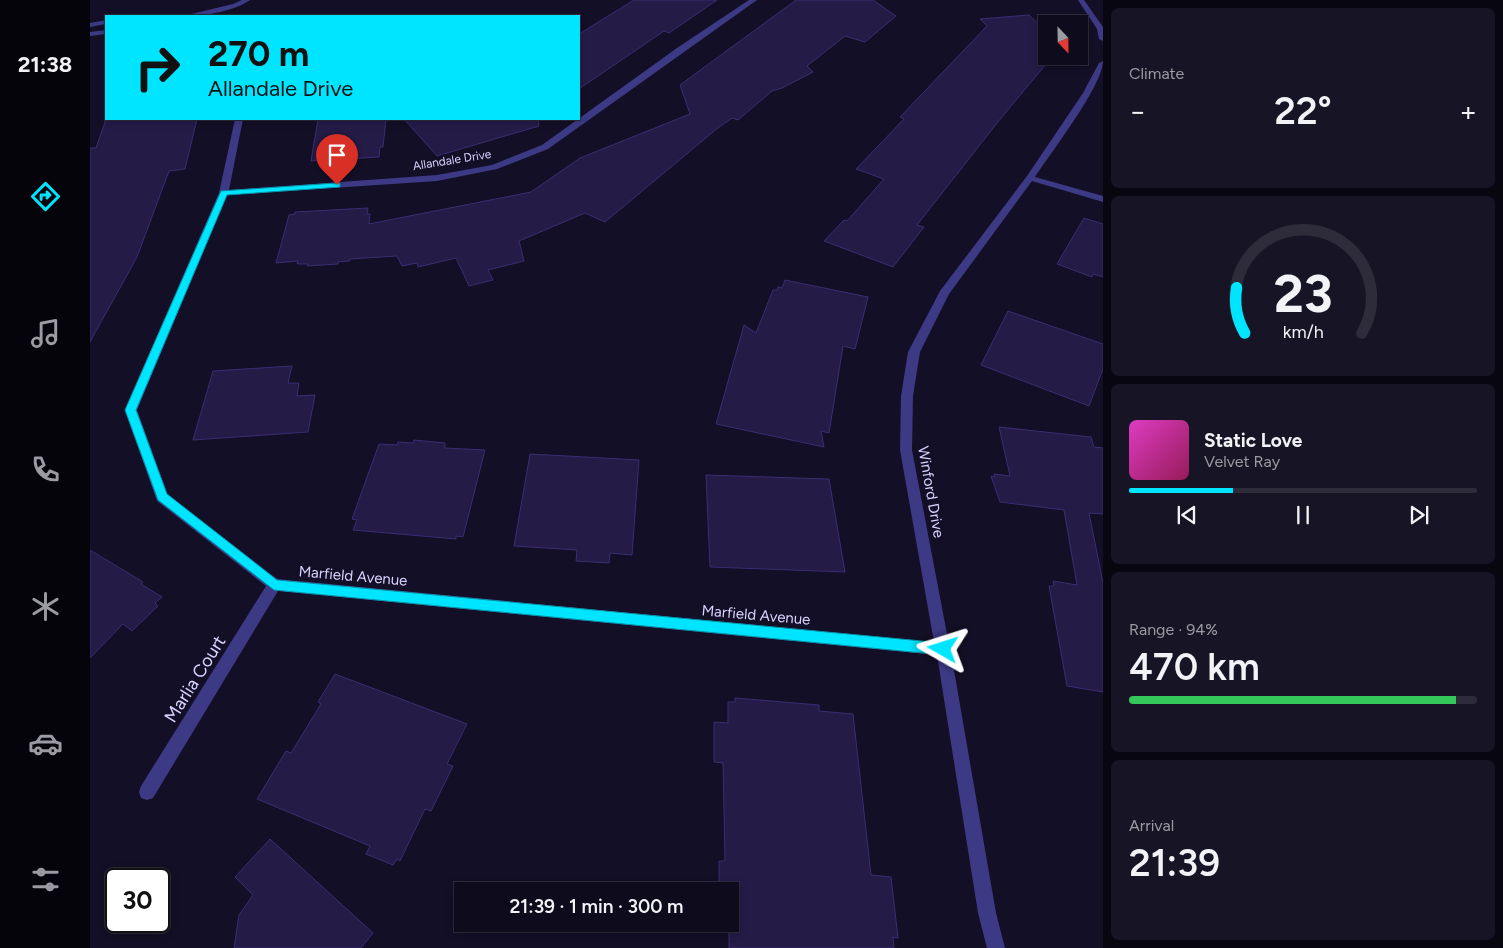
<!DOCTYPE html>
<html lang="en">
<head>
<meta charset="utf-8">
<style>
	body { margin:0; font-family:Figtree,sans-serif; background:#171425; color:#f1f3f6; height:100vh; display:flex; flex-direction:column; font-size:19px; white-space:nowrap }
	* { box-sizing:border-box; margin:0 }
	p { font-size:16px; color:#9b9ba3 }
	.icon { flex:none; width:28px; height:28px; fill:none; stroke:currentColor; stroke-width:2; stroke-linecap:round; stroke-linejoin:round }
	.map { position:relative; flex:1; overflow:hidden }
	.details { display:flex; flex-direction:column; gap:8px; padding:8px; background:#08060f; width:400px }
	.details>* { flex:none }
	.top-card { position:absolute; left:15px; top:15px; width:475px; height:105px; border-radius:0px; box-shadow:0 2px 8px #0003,0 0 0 1px #2e2b3b; background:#00e5ff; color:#111; overflow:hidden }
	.needle { width:32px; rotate:158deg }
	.controls { position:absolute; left:948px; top:15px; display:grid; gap:10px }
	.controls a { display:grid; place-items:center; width:50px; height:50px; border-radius:0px; background:#0e0b1c; box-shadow:0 2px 8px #0003,0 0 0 1px #2e2b3b; font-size:25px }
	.speed { position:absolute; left:15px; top:868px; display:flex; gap:10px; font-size:25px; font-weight:700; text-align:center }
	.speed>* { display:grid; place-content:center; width:65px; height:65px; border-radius:50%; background:#0e0b1c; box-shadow:0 2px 8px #0003,0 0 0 1px #2e2b3b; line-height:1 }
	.speed .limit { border:2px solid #111; border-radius:8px; background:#fff; color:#111 }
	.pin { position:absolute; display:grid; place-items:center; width:42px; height:42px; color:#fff; margin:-51px -21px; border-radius:50% 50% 50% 0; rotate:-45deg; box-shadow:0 0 5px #0007 }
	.pin .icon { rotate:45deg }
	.me { position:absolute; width:55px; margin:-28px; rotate:276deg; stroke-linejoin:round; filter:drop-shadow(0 0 4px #0008) }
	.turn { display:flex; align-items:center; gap:18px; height:105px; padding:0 20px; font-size:22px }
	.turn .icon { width:65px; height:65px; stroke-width:2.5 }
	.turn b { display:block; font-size:35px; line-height:42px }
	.big { font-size:38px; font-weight:600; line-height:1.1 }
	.details .card { flex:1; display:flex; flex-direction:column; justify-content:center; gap:8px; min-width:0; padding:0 18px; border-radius:8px; background:#171425 }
	.details .dial { align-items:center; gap:0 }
	.dial svg { height:130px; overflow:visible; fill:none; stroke:#2e2b3b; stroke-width:7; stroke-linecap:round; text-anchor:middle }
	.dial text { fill:#f1f3f6; stroke:none }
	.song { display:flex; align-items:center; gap:15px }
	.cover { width:60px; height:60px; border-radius:8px; background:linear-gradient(135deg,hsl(310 70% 55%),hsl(330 70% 35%)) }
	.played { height:5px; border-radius:2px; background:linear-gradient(90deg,#00e5ff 30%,#2e2b3b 30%) }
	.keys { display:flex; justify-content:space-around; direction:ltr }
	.heat { display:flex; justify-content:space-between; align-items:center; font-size:28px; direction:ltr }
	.charge { height:8px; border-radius:4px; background:linear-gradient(90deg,#34c759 94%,#2e2b3b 0) }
	.trip { position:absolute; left:364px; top:882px; width:285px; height:50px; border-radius:0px; background:#0e0b1c; box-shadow:0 2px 8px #0003,0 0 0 1px #2e2b3b; font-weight:600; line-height:50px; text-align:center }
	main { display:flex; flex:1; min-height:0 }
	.tabs { display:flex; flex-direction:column; width:90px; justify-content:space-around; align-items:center; background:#06040b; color:#9b9ba3 }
	.tabs .icon { width:35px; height:35px }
	.tabs .current { color:#00e5ff }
	.tabs b { font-size:22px; color:#f1f3f6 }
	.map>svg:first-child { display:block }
	.building { fill:#241b47; stroke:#3b2d73 }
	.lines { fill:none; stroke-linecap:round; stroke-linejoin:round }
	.street { fill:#3d3a85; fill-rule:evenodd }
	.route { fill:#00e5ff; stroke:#0095a6 }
	.labels { text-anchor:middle; stroke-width:5; stroke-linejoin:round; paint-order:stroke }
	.far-street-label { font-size:12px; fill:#d9d4ff; stroke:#130f26 }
	.street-label { font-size:15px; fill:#d9d4ff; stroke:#130f26 }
	.near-street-label { font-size:18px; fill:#d9d4ff; stroke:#130f26 }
</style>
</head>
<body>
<main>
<nav class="tabs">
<b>21:38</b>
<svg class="icon current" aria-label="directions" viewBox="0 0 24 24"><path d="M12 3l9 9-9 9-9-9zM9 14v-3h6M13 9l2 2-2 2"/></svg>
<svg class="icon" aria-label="music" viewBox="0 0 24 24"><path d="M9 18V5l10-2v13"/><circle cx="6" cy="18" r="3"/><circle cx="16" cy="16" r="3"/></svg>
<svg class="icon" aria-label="phone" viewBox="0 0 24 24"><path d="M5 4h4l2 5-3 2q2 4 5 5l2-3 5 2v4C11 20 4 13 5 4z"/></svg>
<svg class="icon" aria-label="climate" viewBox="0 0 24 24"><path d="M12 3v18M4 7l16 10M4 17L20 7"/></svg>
<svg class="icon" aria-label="car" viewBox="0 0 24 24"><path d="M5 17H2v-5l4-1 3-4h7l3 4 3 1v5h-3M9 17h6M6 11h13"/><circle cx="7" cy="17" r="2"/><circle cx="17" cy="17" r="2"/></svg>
<svg class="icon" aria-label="filters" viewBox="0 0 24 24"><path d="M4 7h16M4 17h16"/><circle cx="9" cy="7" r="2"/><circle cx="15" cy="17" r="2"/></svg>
</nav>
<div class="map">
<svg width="1013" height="948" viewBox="0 0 1013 948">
	<rect width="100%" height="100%" fill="#130f26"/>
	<!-- building -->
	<g class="building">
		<polygon points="544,0 627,0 579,33 574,31 489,89 489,34"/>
		<polygon points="706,0 783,0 806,16 775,42 755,36 717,66 723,72 692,88 682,91 648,120 642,118 629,127 515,222 495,213 429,241 434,261 398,270 403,280 379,286 366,258 328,267 327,263 312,266 307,256 260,259 259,261 248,262 248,264 217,266 218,264 207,264 208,261 186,263 199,215 205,214 205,212 278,208 277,214 280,214 279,224 441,192 490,158 600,114 590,85"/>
		<polygon points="939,15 956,31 956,64 907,123 827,225 834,227 803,267 734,241 754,220 757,221 794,179 766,169 814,119 810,117 897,26 890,19"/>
		<polygon points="16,119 107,119 95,169 79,171 47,257 0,342 0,148 6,148"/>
		<polygon points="228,119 296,119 293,147 290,147 289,157 221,161"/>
		<polygon points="314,119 448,119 449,126 347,156"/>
		<polygon points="994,218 1013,224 1013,277 1003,274 1002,277 967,264"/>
		<polygon points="695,280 778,297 765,349 753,346 739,433 731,431 734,447 626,424 654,325 666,333 683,290 687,290 688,287 692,288"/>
		<polygon points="918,311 1013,344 1013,369 999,406 891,365"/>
		<polygon points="202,366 198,383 209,383 207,396 225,395 218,432 103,440 123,371"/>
		<polygon points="909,427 1001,437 1004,447 1013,448 1013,514 999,513 1013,583 1013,692 977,686 959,586 964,586 963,581 987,585 974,510 910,502 901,476 905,477 904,474 920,476"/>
		<polygon points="324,440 355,443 355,448 395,450 373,537 366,536 366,539 263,530 267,520 262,519 289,444 307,445 308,442 323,443"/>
		<polygon points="440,454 549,460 542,555 520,553 519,563 486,561 487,550 424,546"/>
		<polygon points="616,475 739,479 755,572 620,567"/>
		<polygon points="0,550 53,582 51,584 72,597 65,603 68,606 42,631 33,624 0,658"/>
		<polygon points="245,674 377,724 357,764 363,766 341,811 335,809 310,861 307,859 303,865 276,854 280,846 167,799 196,751 201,753 231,704 228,702"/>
		<polygon points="645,698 729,705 729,711 763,714 781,875 801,877 808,938 803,937 804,948 639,948 639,926 629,925 629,924 640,924 640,891 629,891 629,861 635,861 633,763 624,762 624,722 638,723 638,702 645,702"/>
		<polygon points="180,839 283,933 271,948 144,948 149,915 163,895 145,877"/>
	</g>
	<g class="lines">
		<!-- street -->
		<g class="street">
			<path d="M152,0H160C146,11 110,17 93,16L143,4Z"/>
			<path d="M659,0H667L458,149L407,169L347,181L137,195L47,410L77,494L187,579L844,642L810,450L811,396L818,352L850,291L937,176L993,93L1009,63L1013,61C1013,85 961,153 945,177L1013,196V202L942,181L859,294L830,352L823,396L822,450L865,676L906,913L915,948H897L888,913L847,655L188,591L63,798L57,800L51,798L49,792L51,786L176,586L67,501L35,410L129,193L145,119H153L139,190L347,175L402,165L452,145L587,48Z"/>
			<polygon points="988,0 994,0 1013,27 1013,41 1009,39 1007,29"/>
			<polygon points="16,20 16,24 0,27 0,23"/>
			<polygon points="16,30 16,34 0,36 0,32"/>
		</g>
	</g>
	<!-- route -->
	<polygon class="route" points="247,183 250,183 250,187 137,195 46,410 77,494 187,580 853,643 858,645 860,649 858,653 853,655 184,590 68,500 35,410 131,191"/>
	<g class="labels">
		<!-- far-street labels -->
		<g class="far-street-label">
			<text transform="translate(362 160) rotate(-9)" y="4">Allandale Drive</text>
		</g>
		<!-- street labels -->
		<g class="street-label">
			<text transform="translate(841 492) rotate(80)" y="5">Winford Drive</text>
			<text transform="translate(263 576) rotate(5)" y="5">Marfield Avenue</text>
			<text transform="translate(666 615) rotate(5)" y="5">Marfield Avenue</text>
		</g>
		<!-- near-street labels -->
		<g class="near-street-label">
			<text transform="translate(105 679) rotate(-58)" y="6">Marlia Court</text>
		</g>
	</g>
</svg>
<div class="controls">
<a><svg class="needle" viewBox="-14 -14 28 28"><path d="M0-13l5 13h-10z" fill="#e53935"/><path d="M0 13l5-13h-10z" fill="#9b9ba3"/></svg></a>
</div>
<div class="speed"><div class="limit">30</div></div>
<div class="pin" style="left:247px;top:185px;background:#d93025"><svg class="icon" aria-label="arrive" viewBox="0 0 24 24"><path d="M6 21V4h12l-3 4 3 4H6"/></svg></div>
<svg class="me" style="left:853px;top:649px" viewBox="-20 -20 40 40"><path d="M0-17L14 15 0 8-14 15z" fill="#00e5ff" stroke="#fff" stroke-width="4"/></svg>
<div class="trip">21:39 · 1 min · 300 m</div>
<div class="top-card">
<div class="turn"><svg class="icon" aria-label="right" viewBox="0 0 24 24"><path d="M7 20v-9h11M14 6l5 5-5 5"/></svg><div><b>270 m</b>Allandale Drive</div></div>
</div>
</div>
<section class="details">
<div class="card"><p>Climate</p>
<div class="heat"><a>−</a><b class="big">22°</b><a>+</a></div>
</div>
<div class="card dial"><svg viewBox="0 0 100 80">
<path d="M14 69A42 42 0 1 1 86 69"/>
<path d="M14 69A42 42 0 0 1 9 41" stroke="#00e5ff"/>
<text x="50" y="56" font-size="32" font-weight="700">23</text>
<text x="50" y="72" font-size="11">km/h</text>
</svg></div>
<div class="card">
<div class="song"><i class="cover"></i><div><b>Static Love</b><p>Velvet Ray</p></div></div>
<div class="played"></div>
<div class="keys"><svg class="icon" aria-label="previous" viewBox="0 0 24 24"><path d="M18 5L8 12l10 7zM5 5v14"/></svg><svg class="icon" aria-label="pause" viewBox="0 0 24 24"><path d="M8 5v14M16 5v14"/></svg><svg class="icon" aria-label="next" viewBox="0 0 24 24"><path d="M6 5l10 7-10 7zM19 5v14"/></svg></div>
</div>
<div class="card"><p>Range · 94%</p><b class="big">470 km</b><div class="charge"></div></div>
<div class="card"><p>Arrival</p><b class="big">21:39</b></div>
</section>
</main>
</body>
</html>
